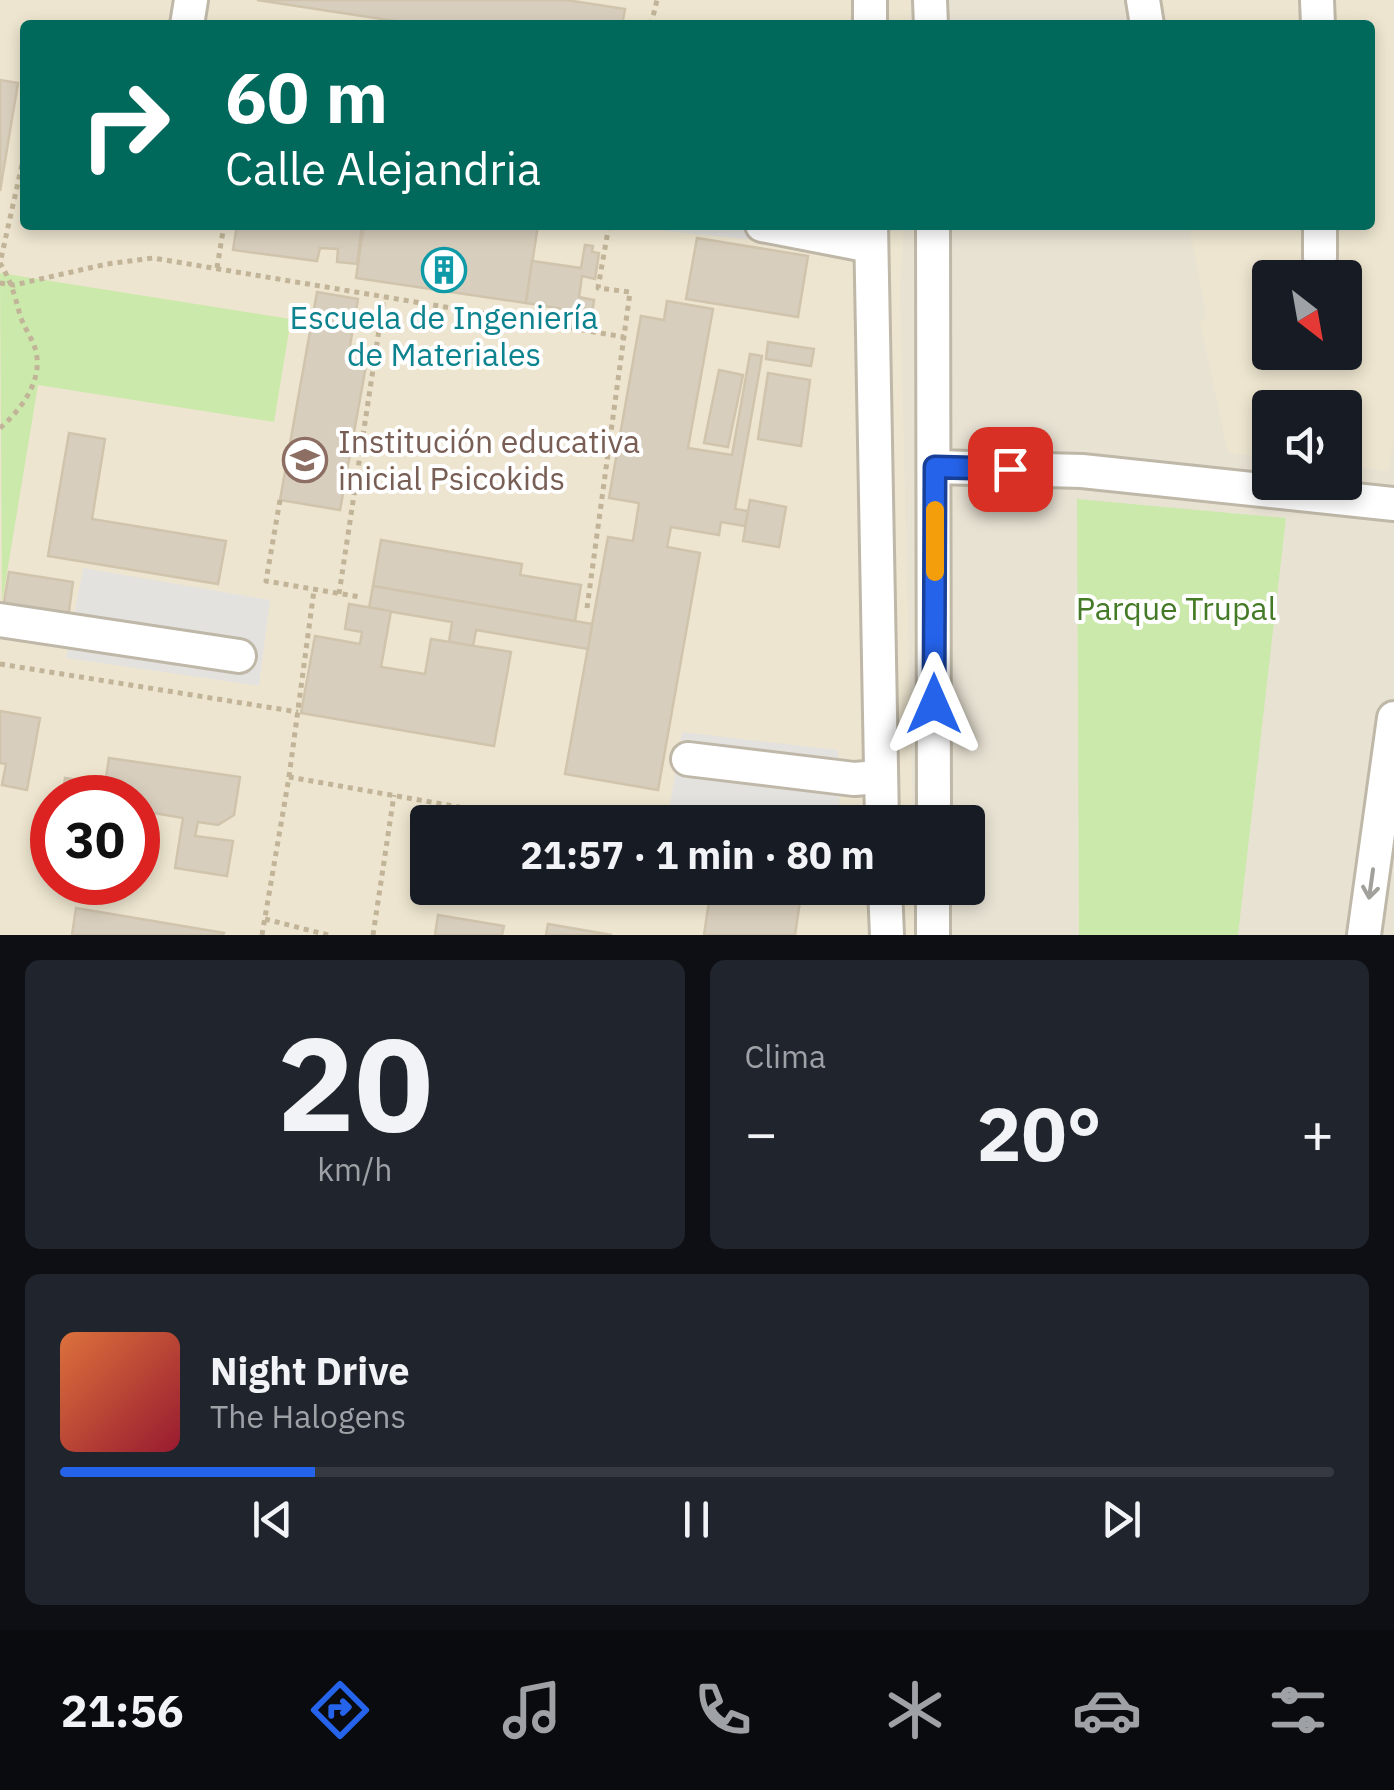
<!DOCTYPE html>
<html lang="es">
<head>
<meta charset="utf-8">
<style>
	body { margin:0; font-family:"IBM Plex Sans",sans-serif; background:#20242c; color:#f1f3f6; height:100vh; display:flex; flex-direction:column; font-size:38px; white-space:nowrap }
	* { box-sizing:border-box; margin:0 }
	p { font-size:32px; color:#9ea1a6 }
	.icon { flex:none; width:55px; height:55px; fill:none; stroke:currentColor; stroke-width:2; stroke-linecap:round; stroke-linejoin:round }
	.map { position:relative; height:935px; overflow:hidden }
	.drawer { display:flex; flex-direction:column; gap:25px; padding:25px; background:#0d0f14; flex:1 }
	.drawer>* { flex:none }
	.hud { position:absolute; left:20px; top:20px; width:1355px; height:210px; border-radius:10px; box-shadow:0 5px 15px #0003; background:#00695c; color:#fff; overflow:hidden }
	.needle { width:65px; rotate:149deg }
	.fabs { position:absolute; left:1252px; top:260px; display:grid; gap:20px }
	.fabs a { display:grid; place-items:center; width:110px; height:110px; border-radius:10px; background:#171b24; box-shadow:0 5px 15px #0003; font-size:50px }
	.speed { position:absolute; left:30px; top:775px; display:flex; gap:20px; font-size:50px; font-weight:700; text-align:center }
	.speed>* { display:grid; place-content:center; width:130px; height:130px; border-radius:50%; background:#171b24; box-shadow:0 5px 15px #0003; line-height:1 }
	.speed .limit { border:15px solid #d22; background:#fff; color:#111 }
	.pin { position:absolute; display:grid; place-items:center; width:85px; height:85px; color:#fff; margin:-42px; border-radius:20px; box-shadow:0 5px 15px #0006 }
	.me { position:absolute; width:110px; margin:-55px; rotate:0deg; stroke-linejoin:round; filter:drop-shadow(0 0 8px #0008) }
	.turn { display:flex; align-items:center; gap:35px; height:210px; padding:0 40px; font-size:45px }
	.turn .icon { width:130px; height:130px; stroke-width:2.5 }
	.turn b { display:block; font-size:70px; line-height:85px }
	.big { font-size:75px; font-weight:800; line-height:1.1 }
	.drawer .widget { flex:1; display:flex; flex-direction:column; justify-content:center; gap:15px; min-width:0; padding:0 35px; border-radius:15px; background:#20242c }
	.drawer .dial { align-items:center; gap:0 }
	.dial b { font-size:130px; line-height:1 }
	.song { display:flex; align-items:center; gap:30px }
	.cover { width:120px; height:120px; border-radius:15px; background:linear-gradient(135deg,hsl(20 70% 55%),hsl(350 70% 35%)) }
	.played { height:10px; border-radius:5px; background:linear-gradient(90deg,#2563eb 20%,#363941 20%) }
	.keys { display:flex; justify-content:space-around; direction:ltr }
	.heat { display:flex; justify-content:space-between; align-items:center; font-size:55px; direction:ltr }
	.drawer .tiles { flex:1; display:grid; gap:25px; grid-template-columns:1fr 1fr }
	.widget:last-child { grid-column:span 2 }
	.trip { position:absolute; left:410px; top:805px; width:575px; height:100px; border-radius:10px; background:#171b24; box-shadow:0 5px 15px #0003; font-weight:800; line-height:100px; text-align:center }
	.tabs { display:flex; height:160px; justify-content:space-around; align-items:center; background:#090b0e; color:#9ea1a6 }
	.tabs .icon { width:70px; height:70px }
	.tabs .selected { color:#2563eb }
	.tabs b { font-size:45px; color:#f1f3f6 }
	.map>svg:first-child { display:block }
	.residential { fill:#e8e2d3; fill-rule:evenodd }
	.education { fill:#ede5cf; fill-rule:evenodd }
	.green { fill:#cce9ac }
	.parking { fill:#e4e2de }
	.building { fill:#d8cebd; stroke:#d0c4ad; stroke-width:2.5 }
	.lines { fill:none; stroke-linecap:round; stroke-linejoin:round }
	.minor-casing { stroke:#bfb8a8; stroke-width:38 }
	.path { stroke:#c1b498; stroke-width:5; stroke-dasharray:5 5; stroke-linecap:butt }
	.minor { stroke:#fff; stroke-width:32 }
	.oneway { stroke:#a2a09a }
	.route-casing { stroke:#184099; stroke-width:25 }
	.route { stroke:#2563eb; stroke-width:18 }
	.slow { stroke:#f59e0b; stroke-width:18 }
	.labels { text-anchor:middle; stroke-width:8; stroke-linejoin:round; paint-order:stroke }
	.culture-label { font-size:32px; fill:#0d838f; stroke:#fff }
	.education-label { font-size:32px; fill:#785e54; stroke:#fff; text-anchor:start }
	.park-label { font-size:32px; fill:#447a26; stroke:#fff }
</style>
</head>
<body>
<div class="map">
<svg width="1394" height="935" viewBox="0 0 1394 935">
	<rect width="100%" height="100%" fill="#f3efe5"/>
	<!-- residential -->
	<path class="residential" d="M0,0H1394V935H0ZM25,25H1370V225H25ZM1270,278H1345V352H1270ZM1270,408H1345V482H1270ZM52,798H138V882H52ZM428,822H968V888H428Z"/>
	<!-- education -->
	<g class="education">
		<path d="M0,0H910V25H25V225H904L900,290L913,822H428V888H914L916,935H0ZM52,798H138V882H52Z"/>
		<path d="M1161,0H1394V438L1388,471L1345,466V408H1270V458L1228,453L1200,321L1207,318L1189,225H1370V25H1165ZM1270,278H1345V352H1270Z"/>
	</g>
	<!-- green -->
	<g class="green">
		<polygon points="0,273 291,319 274,422 38,385 2,603"/>
		<polygon points="1077,499 1286,518 1238,935 1079,935"/>
	</g>
	<!-- parking -->
	<g class="parking">
		<polygon points="666,225 830,225 828,247 665,231"/>
		<polygon points="83,568 270,600 259,686 66,658"/>
		<polygon points="682,732 838,750 840,822 767,822 669,810"/>
	</g>
	<!-- building -->
	<g class="building">
		<polygon points="257,0 566,0 625,9 622,25 421,25"/>
		<polygon points="0,80 18,83 0,191"/>
		<polygon points="237,225 362,225 357,264 337,262 338,249 320,248 317,261 233,250"/>
		<polygon points="364,225 538,225 526,303 356,278"/>
		<polygon points="697,238 808,256 798,317 686,299"/>
		<polygon points="585,245 593,246 592,252 599,253 595,279 582,276 579,297 594,300 591,321 573,318 574,311 526,303 532,261 581,268"/>
		<polygon points="317,292 358,299 348,357 367,360 340,510 280,500"/>
		<polygon points="667,301 713,309 688,448 732,455 750,354 762,356 735,509 748,511 745,526 721,522 719,535 671,527 667,547 700,553 658,790 565,774 608,537 633,541 639,503 609,498 641,316 664,320"/>
		<polygon points="768,342 814,349 811,366 766,359"/>
		<polygon points="719,370 743,375 728,447 704,443"/>
		<polygon points="768,373 810,380 801,446 758,439"/>
		<polygon points="69,433 105,439 92,519 226,541 218,584 48,556"/>
		<polygon points="750,500 786,507 779,547 743,541"/>
		<polygon points="381,540 522,564 520,575 581,585 575,621 373,586"/>
		<polygon points="9,572 73,582 68,618 3,608"/>
		<polygon points="373,586 592,624 588,649 476,630 473,646 449,642 452,622 369,608"/>
		<polygon points="349,604 391,611 381,667 425,674 431,639 511,652 494,746 301,713 315,636 360,644 362,632 345,629"/>
		<polygon points="0,711 40,718 27,790 2,785 6,764 0,763"/>
		<polygon points="109,758 240,777 234,815 218,825 198,822 195,836 233,841 227,876 175,868 183,818 148,812 143,848 138,847 138,798 62,798 65,778 105,784"/>
		<polygon points="711,888 802,888 795,935 704,935"/>
		<polygon points="76,908 224,933 223,935 72,935"/>
		<polygon points="438,915 504,926 502,935 435,935"/>
		<polygon points="548,924 612,935 546,935"/>
	</g>
	<g class="lines">
		<defs>
			<g id="minor">
				<polyline points="870,0 870,25"/>
				<polyline points="930,0 931,25"/>
				<polyline points="1143,0 1147,25"/>
				<polyline points="1317,0 1318,25"/>
				<polyline points="187,25 191,0"/>
				<polyline points="762,225 871,246"/>
				<polyline points="871,225 882,822"/>
				<polyline points="933,225 934,822"/>
				<polyline points="1320,225 1320,257"/>
				<polyline points="935,467 1082,471 1394,504"/>
				<polyline points="0,620 239,656"/>
				<polyline points="688,759 854,779 880,777"/>
				<polyline points="885,888 887,935"/>
				<polyline points="933,935 933,888"/>
				<polyline points="1364,935 1394,718"/>
			</g>
		</defs>
		<!-- minor casing -->
		<use href="#minor" class="minor-casing"/>
		<!-- path -->
		<g class="path">
			<polyline points="651,25 657,0"/>
			<polyline points="217,268 224,225"/>
			<polyline points="0,283 14,285 107,264 153,258 624,337"/>
			<path d="M0,428C20,411 43,381 36,352C33,339 24,328 20,315C15,296 11,281 0,263L25,151"/>
			<polyline points="280,500 266,581 360,597"/>
			<polyline points="339,594 384,297"/>
			<polyline points="587,608 630,292 598,288 609,225"/>
			<polyline points="0,664 298,712"/>
			<polyline points="289,777 314,590"/>
			<polyline points="265,919 328,935"/>
			<polyline points="262,935 289,777 544,822"/>
			<polyline points="373,935 394,795"/>
		</g>
		<!-- minor -->
		<use href="#minor" class="minor"/>
	</g>
	<!-- one-way arrows -->
	<defs><path id="oneway-shaft" d="M-6 0H5M1.5-3L5.5 0L1.5 3" fill="none" stroke-width="1.6" stroke-linecap="round" stroke-linejoin="round" transform="scale(2.5)"/></defs>
	<use class="oneway" href="#oneway-shaft" transform="translate(1371 884) rotate(98)"/>
	<g class="lines">
		<defs>
			<polyline id="route" points="934,704 935,467 1010,469"/>
		</defs>
		<!-- route casing -->
		<use href="#route" class="route-casing"/>
		<!-- route -->
		<use href="#route" class="route"/>
		<!-- slow -->
		<polyline class="slow" points="935,572 935,510"/>
	</g>
	<!-- icons -->
	<defs>
		<symbol id="building-ring" viewBox="-11 -11 22 22"><circle r="9.5" fill="#fff" stroke="#0f9aa8" stroke-width="1.5"/><path d="M-4-6H4V6H1V3H-1V6H-4ZM-2.5-4.3h1.7v1.8h-1.7ZM.8-4.3h1.7v1.8H.8ZM-2.5-1h1.7V.8h-1.7ZM.8-1h1.7V.8H.8Z" fill="#0f9aa8"/></symbol>
		<symbol id="school-ring" viewBox="-11 -11 22 22"><circle r="9.5" fill="#fff" stroke="#8d6e63" stroke-width="1.5"/><path d="M0-5L7-2L0 1L-7-2ZM-4 1L0 2.5L4 1V4Q0 6-4 4Z" fill="#8d6e63"/></symbol>
	</defs>
	<g fill-rule="evenodd">
		<use href="#building-ring" x="419" y="245" width="50" height="50"/>
		<use href="#school-ring" x="280" y="435" width="50" height="50"/>
	</g>
	<g class="labels">
		<!-- culture labels -->
		<g class="culture-label">
			<text x="444" y="329">Escuela de Ingeniería<tspan x="444" dy="37">de Materiales</tspan></text>
		</g>
		<!-- education labels -->
		<g class="education-label">
			<text x="338" y="453">Institución educativa<tspan x="338" dy="37">inicial Psicokids</tspan></text>
		</g>
		<!-- park labels -->
		<g class="park-label">
			<text x="1176" y="620">Parque Trupal</text>
		</g>
	</g>
</svg>
<div class="fabs">
<a><svg class="needle" viewBox="-14 -14 28 28"><path d="M0-13l5 13h-10z" fill="#e53935"/><path d="M0 13l5-13h-10z" fill="#9ea1a6"/></svg></a>
<a><svg class="icon" aria-label="sound" viewBox="0 0 24 24"><path d="M4 9h4l5-4v14l-5-4H4zM17 9q2 3 0 6"/></svg></a>
</div>
<div class="speed"><div class="limit">30</div></div>
<div class="pin" style="left:1010px;top:469px;background:#d93025"><svg class="icon" aria-label="arrive" viewBox="0 0 24 24"><path d="M6 21V4h12l-3 4 3 4H6"/></svg></div>
<svg class="me" style="left:934px;top:704px" viewBox="-20 -20 40 40"><path d="M0-17L14 15 0 8-14 15z" fill="#2563eb" stroke="#fff" stroke-width="4"/></svg>
<div class="trip">21:57 · 1 min · 80 m</div>
<div class="hud">
<div class="turn"><svg class="icon" aria-label="right" viewBox="0 0 24 24"><path d="M7 20v-9h11M14 6l5 5-5 5"/></svg><div><b>60 m</b>Calle Alejandria</div></div>
</div>
</div>
<section class="drawer">
<div class="tiles">
<div class="widget dial"><b>20</b><p>km/h</p></div>
<div class="widget"><p>Clima</p>
<div class="heat"><a>−</a><b class="big">20°</b><a>+</a></div>
</div>
<div class="widget">
<div class="song"><i class="cover"></i><div><b>Night Drive</b><p>The Halogens</p></div></div>
<div class="played"></div>
<div class="keys"><svg class="icon" aria-label="previous" viewBox="0 0 24 24"><path d="M18 5L8 12l10 7zM5 5v14"/></svg><svg class="icon" aria-label="pause" viewBox="0 0 24 24"><path d="M8 5v14M16 5v14"/></svg><svg class="icon" aria-label="next" viewBox="0 0 24 24"><path d="M6 5l10 7-10 7zM19 5v14"/></svg></div>
</div>
</div>
</section>
<nav class="tabs">
<b>21:56</b>
<svg class="icon selected" aria-label="directions" viewBox="0 0 24 24"><path d="M12 3l9 9-9 9-9-9zM9 14v-3h6M13 9l2 2-2 2"/></svg>
<svg class="icon" aria-label="music" viewBox="0 0 24 24"><path d="M9 18V5l10-2v13"/><circle cx="6" cy="18" r="3"/><circle cx="16" cy="16" r="3"/></svg>
<svg class="icon" aria-label="phone" viewBox="0 0 24 24"><path d="M5 4h4l2 5-3 2q2 4 5 5l2-3 5 2v4C11 20 4 13 5 4z"/></svg>
<svg class="icon" aria-label="climate" viewBox="0 0 24 24"><path d="M12 3v18M4 7l16 10M4 17L20 7"/></svg>
<svg class="icon" aria-label="car" viewBox="0 0 24 24"><path d="M5 17H2v-5l4-1 3-4h7l3 4 3 1v5h-3M9 17h6M6 11h13"/><circle cx="7" cy="17" r="2"/><circle cx="17" cy="17" r="2"/></svg>
<svg class="icon" aria-label="filters" viewBox="0 0 24 24"><path d="M4 7h16M4 17h16"/><circle cx="9" cy="7" r="2"/><circle cx="15" cy="17" r="2"/></svg>
</nav>
</body>
</html>
